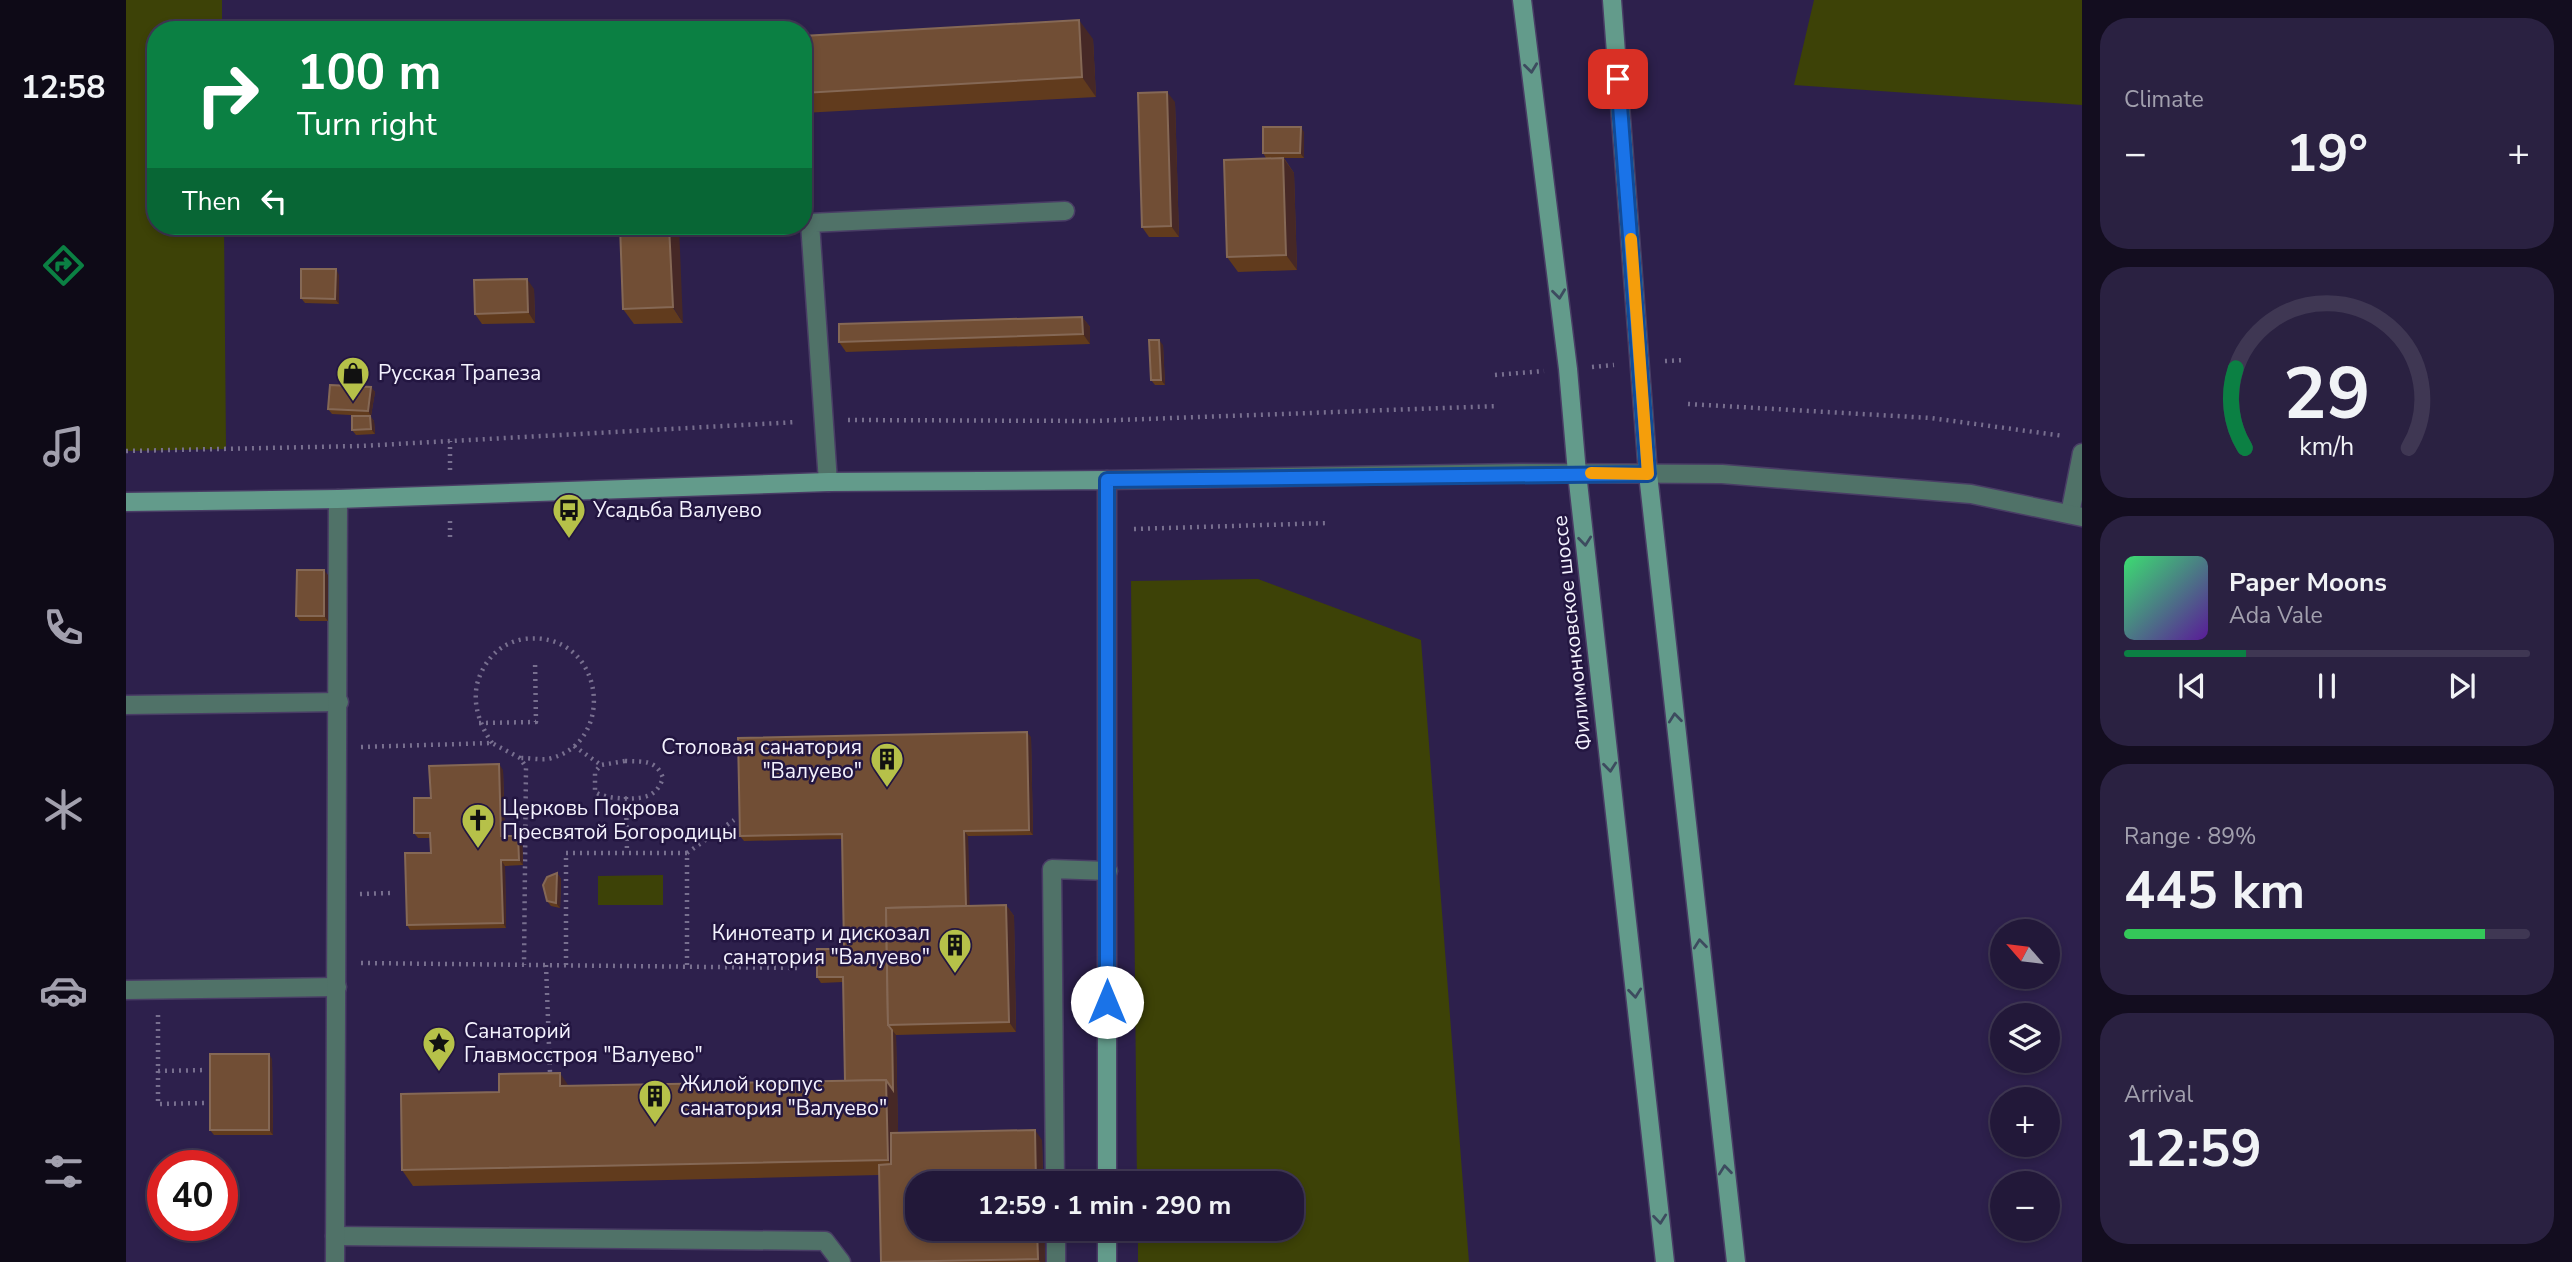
<!DOCTYPE html>
<html lang="en">
<head>
<meta charset="utf-8">
<style>
	body { margin:0; font-family:"Nunito Sans",sans-serif; background:#2a2141; color:#f1f3f6; height:100vh; display:flex; flex-direction:column; font-size:26px; white-space:nowrap }
	* { box-sizing:border-box; margin:0 }
	p { font-size:23px; color:#a2a0ae }
	.icon { flex:none; width:38px; height:38px; fill:none; stroke:currentColor; stroke-width:2; stroke-linecap:round; stroke-linejoin:round }
	.map { position:relative; flex:1; overflow:hidden }
	.panel { display:flex; flex-direction:column; gap:18px; padding:18px; background:#130d1f; width:490px }
	.panel>* { flex:none }
	.banner { position:absolute; left:21px; top:21px; width:665px; height:214px; border-radius:28px; box-shadow:0 4px 10px #0003,0 0 0 2px #3f3753; background:#0b8043; color:#fff; overflow:hidden }
	.needle { width:46px; rotate:298deg }
	.buttons { position:absolute; left:1864px; top:919px; display:grid; gap:14px }
	.buttons a { display:grid; place-items:center; width:70px; height:70px; border-radius:50%; background:#221839; box-shadow:0 4px 10px #0003,0 0 0 2px #3f3753; font-size:35px }
	.speed { position:absolute; left:21px; top:1150px; display:flex; gap:14px; font-size:35px; font-weight:700; text-align:center }
	.speed>* { display:grid; place-content:center; width:91px; height:91px; border-radius:50%; background:#221839; box-shadow:0 4px 10px #0003,0 0 0 2px #3f3753; line-height:1 }
	.speed .limit { border:10px solid #d22; background:#fff; color:#111 }
	.pin { position:absolute; display:grid; place-items:center; width:60px; height:60px; color:#fff; margin:-30px; border-radius:14px; box-shadow:0 4px 10px #0006 }
	.me { position:absolute; width:77px; margin:-38px; rotate:0deg; stroke-linejoin:round; filter:drop-shadow(0 0 5px #0008) }
	.turn { display:flex; align-items:center; gap:24px; height:147px; padding:0 35px; font-size:32px }
	.turn .icon { width:91px; height:91px; stroke-width:2.5 }
	.turn b { display:block; font-size:49px; line-height:60px }
	.then { display:flex; align-items:center; height:66px; padding:0 35px; background:#0003; gap:14px; font-size:26px }
	.big { font-size:52px; font-weight:700; line-height:1.1 }
	.panel .widget { flex:1; display:flex; flex-direction:column; justify-content:center; gap:10px; min-width:0; padding:0 24px; border-radius:28px; background:#2a2141 }
	.panel .dial { align-items:center; gap:0 }
	.dial svg { height:182px; overflow:visible; fill:none; stroke:#3f3753; stroke-width:7; stroke-linecap:round; text-anchor:middle }
	.dial text { fill:#f1f3f6; stroke:none }
	.song { display:flex; align-items:center; gap:21px }
	.cover { width:84px; height:84px; border-radius:10px; background:linear-gradient(135deg,hsl(140 70% 55%),hsl(270 70% 35%)) }
	.played { height:7px; border-radius:4px; background:linear-gradient(90deg,#0b8043 30%,#3f3753 30%) }
	.keys { display:flex; justify-content:space-around; direction:ltr }
	.heat { display:flex; justify-content:space-between; align-items:center; font-size:38px; direction:ltr }
	.charge { height:10px; border-radius:5px; background:linear-gradient(90deg,#34c759 89%,#3f3753 0) }
	.trip { position:absolute; left:779px; top:1171px; width:399px; height:70px; border-radius:28px; background:#221839; box-shadow:0 4px 10px #0003,0 0 0 2px #3f3753; font-weight:700; line-height:70px; text-align:center }
	main { display:flex; flex:1; min-height:0 }
	.menu { display:flex; flex-direction:column; width:126px; justify-content:space-around; align-items:center; background:#0e0a17; color:#a2a0ae }
	.menu .icon { width:49px; height:49px }
	.menu .selected { color:#0b8043 }
	.menu b { font-size:32px; color:#f1f3f6 }
	.map>svg:first-child { display:block }
	.green { fill:#3d4207 }
	.lines { fill:none; stroke-linecap:round; stroke-linejoin:round }
	.lane-casing { stroke:#493d65; stroke-width:21 }
	.street-casing { stroke:#493d65; stroke-width:21 }
	.secondary-casing { stroke:#493d65; stroke-width:21 }
	.path { stroke:#786f8f; stroke-width:4.5; stroke-dasharray:2 5; stroke-linecap:butt }
	.lane { stroke:#507268; stroke-width:18 }
	.street { stroke:#507268; stroke-width:18 }
	.secondary { stroke:#639b8b; stroke-width:18 }
	.wall { fill:#613b1d }
	.shaded-wall { fill:#462826 }
	.building { fill:#714e35; stroke:#856855; stroke-width:2 }
	.oneway { stroke:#3d4b5f }
	.route-casing { stroke:#114b97; stroke-width:18 }
	.route { stroke:#1a73e8; stroke-width:12 }
	.slow { stroke:#f59e0b; stroke-width:12 }
	.labels { text-anchor:middle; stroke-width:5; stroke-linejoin:round; paint-order:stroke }
	.poi-label { font-size:21px; fill:#f4f2fe; stroke:#231641; text-anchor:start }
	.street-label { font-size:21px; fill:#f4f2fe; stroke:#231641 }
</style>
</head>
<body>
<main>
<nav class="menu">
<b>12:58</b>
<svg class="icon selected" aria-label="directions" viewBox="0 0 24 24"><path d="M12 3l9 9-9 9-9-9zM9 14v-3h6M13 9l2 2-2 2"/></svg>
<svg class="icon" aria-label="music" viewBox="0 0 24 24"><path d="M9 18V5l10-2v13"/><circle cx="6" cy="18" r="3"/><circle cx="16" cy="16" r="3"/></svg>
<svg class="icon" aria-label="phone" viewBox="0 0 24 24"><path d="M5 4h4l2 5-3 2q2 4 5 5l2-3 5 2v4C11 20 4 13 5 4z"/></svg>
<svg class="icon" aria-label="climate" viewBox="0 0 24 24"><path d="M12 3v18M4 7l16 10M4 17L20 7"/></svg>
<svg class="icon" aria-label="car" viewBox="0 0 24 24"><path d="M5 17H2v-5l4-1 3-4h7l3 4 3 1v5h-3M9 17h6M6 11h13"/><circle cx="7" cy="17" r="2"/><circle cx="17" cy="17" r="2"/></svg>
<svg class="icon" aria-label="filters" viewBox="0 0 24 24"><path d="M4 7h16M4 17h16"/><circle cx="9" cy="7" r="2"/><circle cx="15" cy="17" r="2"/></svg>
</nav>
<div class="map">
<svg width="1956" height="1262" viewBox="0 0 1956 1262">
	<rect width="100%" height="100%" fill="#2d204c"/>
	<!-- green -->
	<g class="green">
		<polygon points="0,0 96,0 96,30 30,30 30,226 98,226 100,449 0,451"/>
		<polygon points="1688,0 1956,0 1956,105 1668,85"/>
		<polygon points="1132,579 1295,640 1343,1262 1012,1262 1012,1229 1166,1228 1166,1183 1011,1183 1005,581"/>
		<polygon points="537,875 537,905 472,905 472,876"/>
	</g>
	<g class="lines">
		<defs>
			<g id="lane">
				<polyline points="702,482 684,223 939,211"/>
				<polyline points="1944,514 1956,453"/>
				<polyline points="0,705 213,702"/>
				<polyline points="0,990 211,987"/>
				<polyline points="929,1183 926,869 982,871"/>
				<polyline points="930,1228 930,1262"/>
				<polyline points="209,1236 699,1241 715,1262"/>
				<polyline points="209,1262 212,499"/>
			</g>
			<polyline id="street" points="981,480 1392,473 1596,474 1845,494 1956,517"/>
			<g id="secondary">
				<polyline points="1396,0 1442,369 1451,473 1539,1262"/>
				<polyline points="1486,0 1522,474 1610,1262"/>
				<polyline points="0,502 212,499 702,482 981,480 981,1183"/>
				<polyline points="981,1262 981,1228"/>
			</g>
		</defs>
		<!-- lane casing -->
		<use href="#lane" class="lane-casing"/>
		<!-- street casing -->
		<use href="#street" class="street-casing"/>
		<!-- secondary casing -->
		<use href="#secondary" class="secondary-casing"/>
		<!-- path -->
		<g class="path">
			<polyline points="1539,361 1559,360"/>
			<polyline points="1466,367 1488,365"/>
			<polyline points="1369,375 1418,371"/>
			<polyline points="1562,404 1805,418 1938,436"/>
			<polyline points="722,420 966,421 1372,406"/>
			<polyline points="0,451 234,446 671,422"/>
			<polyline points="324,470 324,441"/>
			<polyline points="1008,529 1203,523"/>
			<polyline points="324,537 324,521"/>
			<polyline points="353,723 410,722 409,660"/>
			<path d="M366,743C351,721 343,694 357,669C366,652 380,642 398,639C479,629 493,744 422,759C414,760 403,758 395,758"/>
			<polyline points="448,746 475,765"/>
			<polyline points="235,747 366,743 394,758 400,767 398,965"/>
			<path d="M499,761C517,762 530,759 537,778C534,786 531,791 524,795C512,801 479,799 469,792V772L475,765Z"/>
			<polyline points="500,797 501,853"/>
			<polyline points="561,853 608,820"/>
			<polyline points="234,894 266,893"/>
			<polyline points="235,963 674,968"/>
			<polyline points="420,965 424,1073"/>
			<polyline points="440,965 440,853 561,853 561,966"/>
			<polyline points="32,1015 32,1104 78,1103"/>
			<polyline points="32,1071 81,1070"/>
		</g>
		<!-- lane -->
		<use href="#lane" class="lane"/>
		<!-- street -->
		<use href="#street" class="street"/>
		<!-- secondary -->
		<use href="#secondary" class="secondary"/>
	</g>
	<!-- wall -->
	<g class="wall">
		<polygon points="677,36 967,39 970,97 677,113"/>
		<polygon points="1049,102 1053,237 1023,237 1016,227"/>
		<polygon points="1178,132 1178,158 1158,158 1168,173 1171,270 1112,272 1101,257 1140,158 1137,153"/>
		<polygon points="494,226 557,323 508,324 497,309"/>
		<polygon points="213,275 213,304 179,303 175,298"/>
		<polygon points="408,289 409,323 356,324 349,314"/>
		<polygon points="956,317 964,327 964,344 720,352 713,342"/>
		<polygon points="1037,345 1039,385 1029,385 1025,380"/>
		<polygon points="245,387 249,392 245,416 244,416 248,421 249,434 230,435 226,430 242,416 206,414 202,409"/>
		<polygon points="202,575 202,621 174,621 170,616"/>
		<polygon points="905,737 907,835 842,836 843,906 880,905 888,916 890,1032 770,1035 772,1133 916,1140 917,1183 791,1183 791,1228 918,1228 919,1262 755,1262 753,1175 287,1186 276,1170 373,1092 719,1081 717,982 695,983 691,977 718,949 716,839 618,841 614,836"/>
		<polygon points="377,770 379,836 396,841 397,865 379,866 380,928 284,930 281,925 305,853 304,838 292,838 288,833 305,798"/>
		<polygon points="431,873 435,879 434,908 425,906 421,901"/>
		<polygon points="146,1059 147,1135 88,1135 84,1130"/>
	</g>
	<!-- shaded-wall -->
	<g class="shaded-wall">
		<polygon points="953,20 967,39 970,97 956,77"/>
		<polygon points="1041,92 1049,102 1053,237 1045,226"/>
		<polygon points="1175,127 1178,132 1178,158 1174,153"/>
		<polygon points="1157,158 1168,173 1171,270 1160,255"/>
		<polygon points="543,226 553,226 557,323 547,307"/>
		<polygon points="210,269 213,275 213,304 209,299"/>
		<polygon points="401,279 408,289 409,323 402,312"/>
		<polygon points="956,317 964,327 964,344 957,334"/>
		<polygon points="1033,340 1037,345 1039,385 1035,380"/>
		<polygon points="245,387 249,392 245,416 242,411"/>
		<polygon points="244,416 248,421 249,434 245,429"/>
		<polygon points="198,570 202,575 202,621 198,616"/>
		<polygon points="901,732 905,737 907,835 903,830"/>
		<polygon points="373,764 377,770 379,842 375,836"/>
		<polygon points="838,831 842,836 844,917 840,911"/>
		<polygon points="392,836 396,841 397,865 393,860"/>
		<polygon points="375,860 379,866 380,928 377,923"/>
		<polygon points="431,873 435,879 434,908 430,903"/>
		<polygon points="880,905 888,916 890,1032 883,1022"/>
		<polygon points="766,1030 770,1035 773,1175 762,1160 760,1080"/>
		<polygon points="143,1054 146,1059 147,1135 143,1130"/>
		<polygon points="434,1073 444,1088 434,1086"/>
		<polygon points="909,1130 916,1140 917,1183 910,1183"/>
		<polygon points="911,1228 918,1228 919,1262 914,1262 912,1259"/>
	</g>
	<!-- building -->
	<g class="building">
		<polygon points="953,20 956,77 677,93 677,36"/>
		<polygon points="1041,92 1045,226 1016,227 1012,93"/>
		<polygon points="1137,127 1175,127 1174,153 1137,153"/>
		<polygon points="1157,158 1160,255 1101,257 1098,160"/>
		<polygon points="494,226 543,226 547,307 497,309"/>
		<polygon points="175,269 210,269 209,299 175,298"/>
		<polygon points="401,279 402,312 349,314 348,280"/>
		<polygon points="956,317 957,334 713,342 713,324"/>
		<polygon points="1023,340 1033,340 1035,380 1025,380"/>
		<polygon points="204,385 245,387 242,411 202,409"/>
		<polygon points="226,416 244,416 245,429 226,430"/>
		<polygon points="171,570 198,570 198,616 170,616"/>
		<polygon points="901,732 903,830 838,831 840,906 760,908 762,1025 766,1030 767,1090 760,1080 719,1081 717,977 691,977 691,949 718,949 716,834 614,836 612,738"/>
		<polygon points="373,764 375,836 392,836 393,860 375,860 377,923 281,925 279,853 305,853 304,833 288,833 288,798 305,798 303,766"/>
		<polygon points="431,873 430,903 421,901 417,885 421,877"/>
		<polygon points="880,905 883,1022 762,1025 760,908"/>
		<rect x="84" y="1054" width="59" height="76"/>
		<polygon points="434,1073 434,1086 760,1080 762,1160 276,1170 275,1094 373,1092 373,1074"/>
		<polygon points="909,1130 910,1183 791,1183 791,1228 911,1228 912,1259 755,1262 753,1165 765,1164 765,1133"/>
	</g>
	<!-- one-way arrows -->
	<defs><path id="oneway-chevron" d="M-2-3.5L2.5 0L-2 3.5" fill="none" stroke-width="1.6" stroke-linecap="round" stroke-linejoin="round" transform="scale(1.75)"/></defs>
	<g class="oneway">
		<use href="#oneway-chevron" transform="translate(1405 68) rotate(83)"/>
		<use href="#oneway-chevron" transform="translate(1433 294) rotate(83)"/>
		<use href="#oneway-chevron" transform="translate(1459 541) rotate(84)"/>
		<use href="#oneway-chevron" transform="translate(1549 718) rotate(-96)"/>
		<use href="#oneway-chevron" transform="translate(1484 767) rotate(84)"/>
		<use href="#oneway-chevron" transform="translate(1574 944) rotate(-96)"/>
		<use href="#oneway-chevron" transform="translate(1509 993) rotate(84)"/>
		<use href="#oneway-chevron" transform="translate(1599 1170) rotate(-96)"/>
		<use href="#oneway-chevron" transform="translate(1534 1219) rotate(84)"/>
	</g>
	<g class="lines">
		<defs>
			<polyline id="route" points="981,1002 981,480 1522,474 1492,79"/>
		</defs>
		<!-- route casing -->
		<use href="#route" class="route-casing"/>
		<!-- route -->
		<use href="#route" class="route"/>
		<!-- slow -->
		<polyline class="slow" points="1465,473 1522,474 1505,239"/>
	</g>
	<!-- icons -->
	<defs>
		<symbol id="shop-pin" viewBox="-11 -11 22 30"><path d="M0 17L-7.5 6A9.5 9.5 0 1 1 7.5 6Z" fill="#b6c149" stroke="#231641"/><path d="M-5-2.5h2.3a2.7 3.5 0 0 1 5.4 0H5L5.5 6h-11ZM-1.5-2.5h3a1.5 2.3 0 0 0-3 0Z" fill="#111"/></symbol>
		<symbol id="bus-pin" viewBox="-11 -11 22 30"><path d="M0 17L-7.5 6A9.5 9.5 0 1 1 7.5 6Z" fill="#b6c149" stroke="#231641"/><path d="M-5-6H5V4H4V6H2V4H-2V6H-4V4H-5ZM-3.5-4V0h7V-4ZM-3.5 1.2v1.5H-2V1.2ZM2 1.2v1.5H3.5V1.2Z" fill="#111"/></symbol>
		<symbol id="building-pin" viewBox="-11 -11 22 30"><path d="M0 17L-7.5 6A9.5 9.5 0 1 1 7.5 6Z" fill="#b6c149" stroke="#231641"/><path d="M-4-6H4V6H1V3H-1V6H-4ZM-2.5-4.3h1.7v1.8h-1.7ZM.8-4.3h1.7v1.8H.8ZM-2.5-1h1.7V.8h-1.7ZM.8-1h1.7V.8H.8Z" fill="#111"/></symbol>
		<symbol id="church-pin" viewBox="-11 -11 22 30"><path d="M0 17L-7.5 6A9.5 9.5 0 1 1 7.5 6Z" fill="#b6c149" stroke="#231641"/><path d="M-1.2-6h2.4v3.5h3.3v2.4h-3.3V6h-2.4V-.1h-3.3v-2.4h3.3Z" fill="#111"/></symbol>
		<symbol id="sight-pin" viewBox="-11 -11 22 30"><path d="M0 17L-7.5 6A9.5 9.5 0 1 1 7.5 6Z" fill="#b6c149" stroke="#231641"/><path d="M0-6L1.8-2.2L6-1.7L2.9 1.2L3.7 5.4L0 3.3L-3.7 5.4L-2.9 1.2L-6-1.7L-1.8-2.2Z" fill="#111"/></symbol>
	</defs>
	<g fill-rule="evenodd">
		<use href="#shop-pin" x="208" y="354" width="38" height="52"/>
		<use href="#bus-pin" x="424" y="491" width="38" height="52"/>
		<use href="#building-pin" x="742" y="740" width="38" height="52"/>
		<use href="#church-pin" x="333" y="801" width="38" height="52"/>
		<use href="#building-pin" x="810" y="926" width="38" height="52"/>
		<use href="#sight-pin" x="294" y="1024" width="38" height="52"/>
		<use href="#building-pin" x="510" y="1077" width="38" height="52"/>
	</g>
	<g class="labels">
		<!-- poi labels -->
		<g class="poi-label">
			<text x="252" y="380">Русская Трапеза</text>
			<text x="467" y="517">Усадьба Валуево</text>
			<text x="736" y="754" text-anchor="end">Столовая санатория<tspan x="736" dy="24">"Валуево"</tspan></text>
			<text x="376" y="815">Церковь Покрова<tspan x="376" dy="24">Пресвятой Богородицы</tspan></text>
			<text x="804" y="940" text-anchor="end">Кинотеатр и дискозал<tspan x="804" dy="24">санатория "Валуево"</tspan></text>
			<text x="338" y="1038">Санаторий<tspan x="338" dy="24">Главмосстроя "Валуево"</tspan></text>
			<text x="554" y="1091">Жилой корпус<tspan x="554" dy="24">санатория "Валуево"</tspan></text>
		</g>
		<!-- street labels -->
		<g class="street-label">
			<text transform="translate(1446 633) rotate(-96)" y="7">Филимонковское шоссе</text>
		</g>
	</g>
</svg>
<div class="buttons">
<a><svg class="needle" viewBox="-14 -14 28 28"><path d="M0-13l5 13h-10z" fill="#e53935"/><path d="M0 13l5-13h-10z" fill="#a2a0ae"/></svg></a>
<a><svg class="icon" aria-label="layers" viewBox="0 0 24 24"><path d="M12 4l9 5-9 5-9-5zM3 14l9 5 9-5"/></svg></a>
<a>+</a>
<a>−</a>
</div>
<div class="speed"><div class="limit">40</div></div>
<div class="pin" style="left:1492px;top:79px;background:#d93025"><svg class="icon" aria-label="arrive" viewBox="0 0 24 24"><path d="M6 21V4h12l-3 4 3 4H6"/></svg></div>
<svg class="me" style="left:981px;top:1002px" viewBox="-20 -20 40 40"><circle r="19" fill="#fff"/><path d="M0-13L10 11 0 6-10 11z" fill="#1a73e8"/></svg>
<div class="trip">12:59 · 1 min · 290 m</div>
<div class="banner">
<div class="turn"><svg class="icon" aria-label="right" viewBox="0 0 24 24"><path d="M7 20v-9h11M14 6l5 5-5 5"/></svg><div><b>100 m</b>Turn right</div></div>
<div class="then">Then<svg class="icon" aria-label="left" viewBox="0 0 24 24"><path d="M17 20v-9H6M10 6l-5 5 5 5"/></svg></div>
</div>
</div>
<section class="panel">
<div class="widget"><p>Climate</p>
<div class="heat"><a>−</a><b class="big">19°</b><a>+</a></div>
</div>
<div class="widget dial"><svg viewBox="0 0 100 80">
<path d="M14 69A42 42 0 1 1 86 69"/>
<path d="M14 69A42 42 0 0 1 10 34" stroke="#0b8043"/>
<text x="50" y="56" font-size="32" font-weight="700">29</text>
<text x="50" y="72" font-size="11">km/h</text>
</svg></div>
<div class="widget">
<div class="song"><i class="cover"></i><div><b>Paper Moons</b><p>Ada Vale</p></div></div>
<div class="played"></div>
<div class="keys"><svg class="icon" aria-label="previous" viewBox="0 0 24 24"><path d="M18 5L8 12l10 7zM5 5v14"/></svg><svg class="icon" aria-label="pause" viewBox="0 0 24 24"><path d="M8 5v14M16 5v14"/></svg><svg class="icon" aria-label="next" viewBox="0 0 24 24"><path d="M6 5l10 7-10 7zM19 5v14"/></svg></div>
</div>
<div class="widget"><p>Range · 89%</p><b class="big">445 km</b><div class="charge"></div></div>
<div class="widget"><p>Arrival</p><b class="big">12:59</b></div>
</section>
</main>
</body>
</html>
